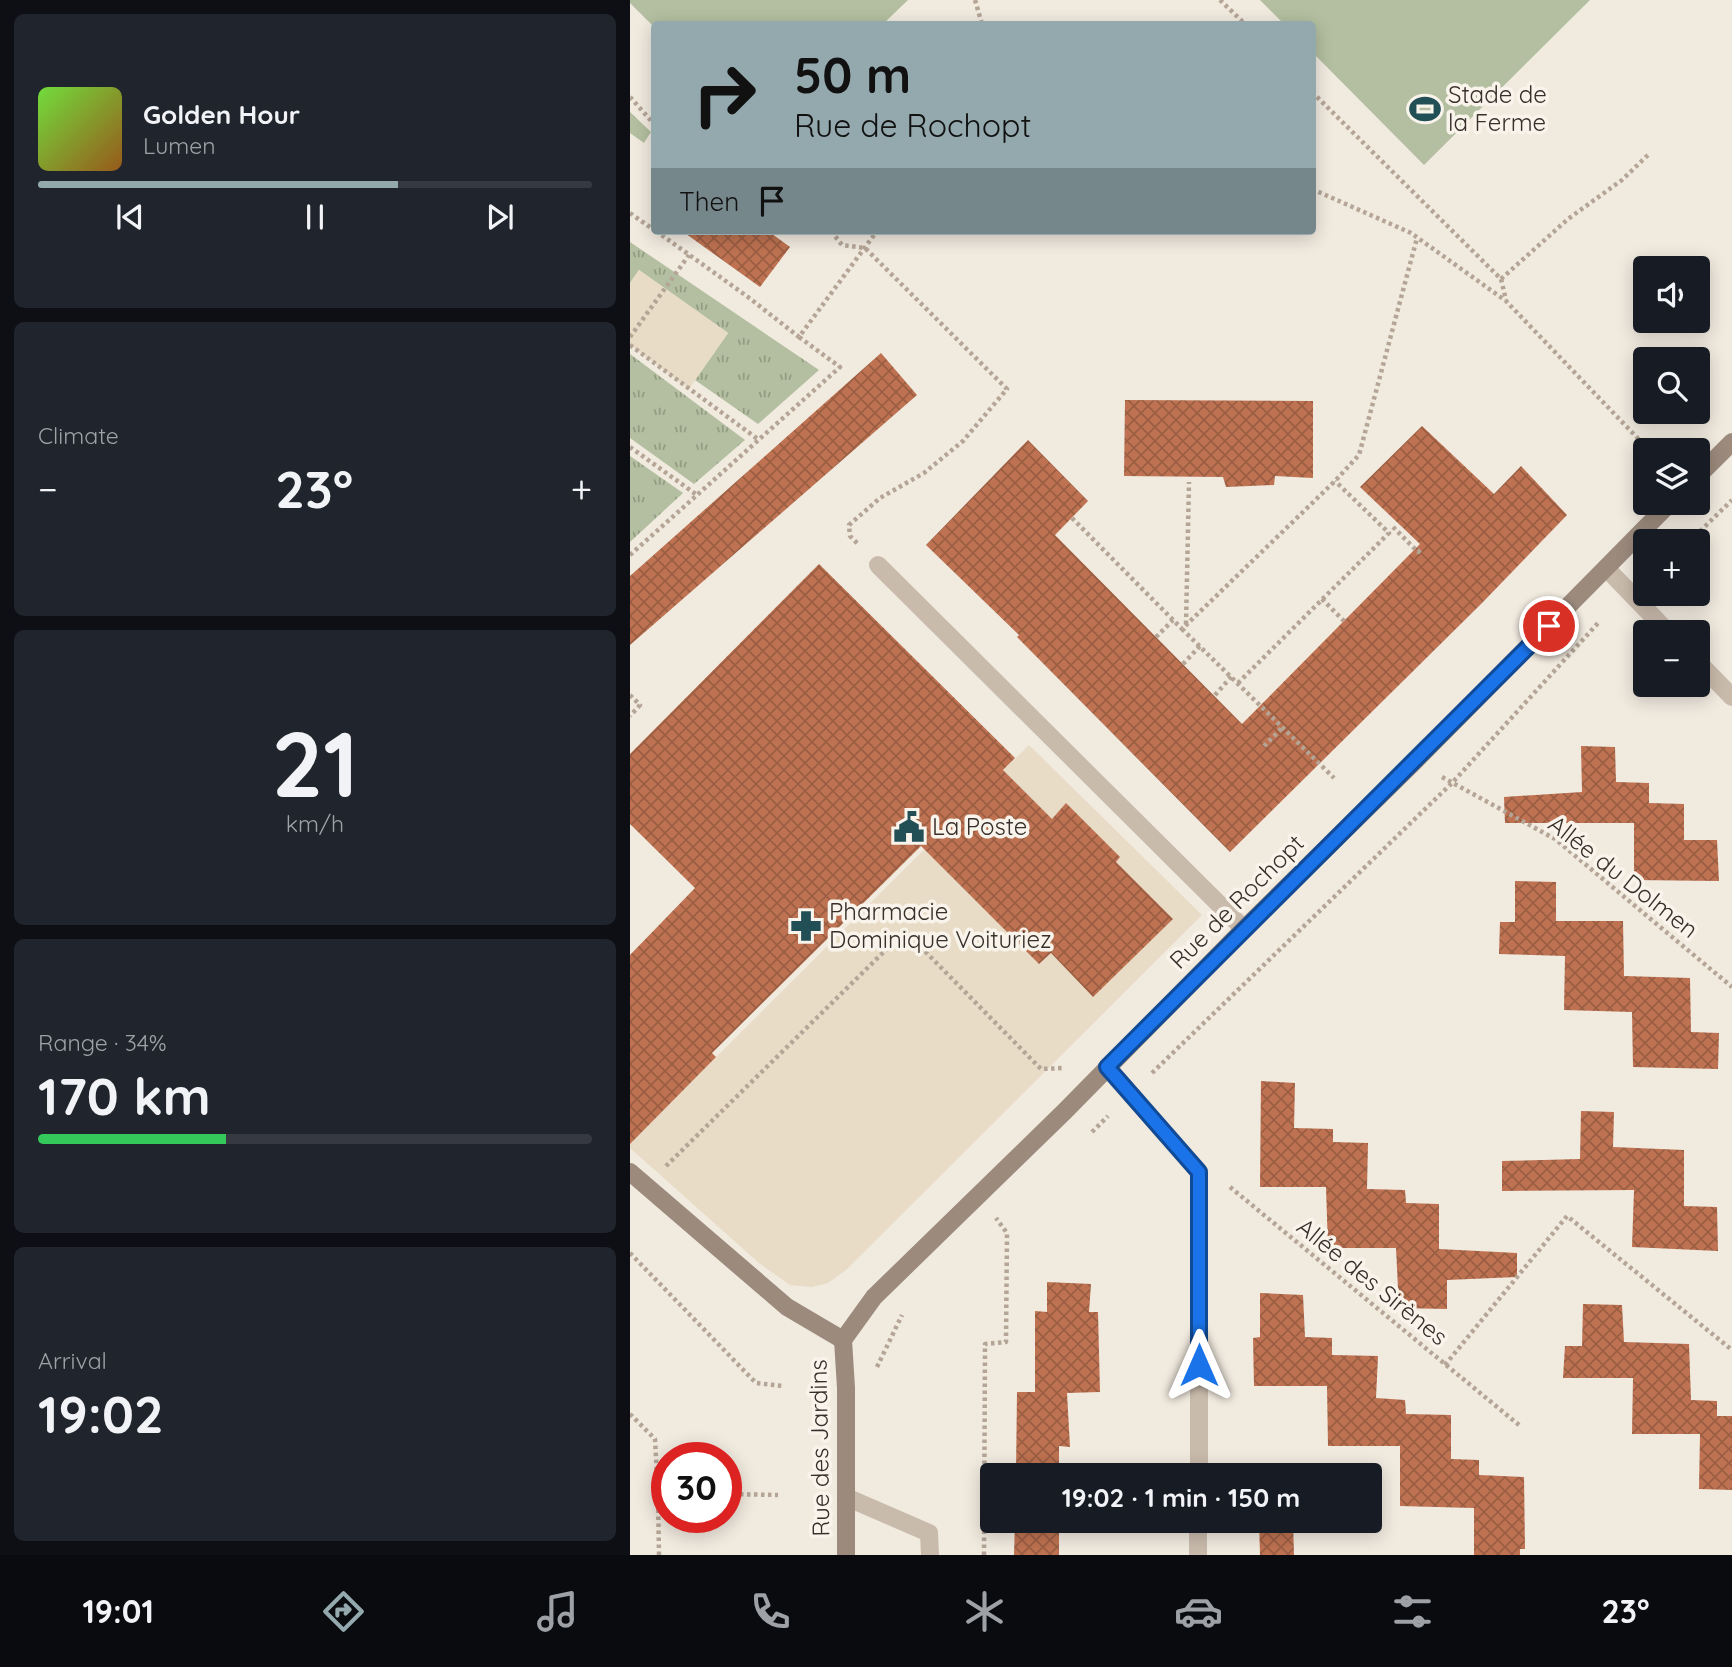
<!DOCTYPE html>
<html lang="en">
<head>
<meta charset="utf-8">
<style>
	body { margin:0; font-family:Quicksand,sans-serif; background:#20242c; color:#f1f3f6; height:100vh; display:flex; flex-direction:column; font-size:26px; white-space:nowrap }
	* { box-sizing:border-box; margin:0 }
	p { font-size:23px; color:#9ea1a6 }
	.icon { flex:none; width:38px; height:38px; fill:none; stroke:currentColor; stroke-width:2; stroke-linecap:round; stroke-linejoin:round }
	.map { position:relative; flex:1; overflow:hidden }
	.details { display:flex; flex-direction:column; gap:14px; padding:14px; background:#0d0f14; width:630px }
	.details>* { flex:none }
	.hud { position:absolute; left:21px; top:21px; width:665px; height:214px; border-radius:7px; box-shadow:0 4px 18px #0003; background:#94a9ae; color:#111; overflow:hidden }
	.fabs { position:absolute; left:1003px; top:256px; display:grid; gap:14px }
	.fabs a { display:grid; place-items:center; width:77px; height:77px; border-radius:7px; background:#171b24; box-shadow:0 4px 18px #0003; font-size:35px }
	.speed { position:absolute; left:21px; top:1442px; display:flex; gap:14px; font-size:35px; font-weight:700; text-align:center }
	.speed>* { display:grid; place-content:center; width:91px; height:91px; border-radius:50%; background:#171b24; box-shadow:0 4px 18px #0003; line-height:1 }
	.speed .limit { border:10px solid #d22; background:#fff; color:#111 }
	.pin { position:absolute; display:grid; place-items:center; width:60px; height:60px; color:#fff; margin:-30px; border:4px solid #fff; border-radius:50%; box-shadow:0 2px 7px #0007 }
	.me { position:absolute; width:77px; margin:-38px; rotate:0deg; stroke-linejoin:round; filter:drop-shadow(0 0 5px #0008) }
	.turn { display:flex; align-items:center; gap:24px; height:147px; padding:0 28px; font-size:32px }
	.turn .icon { width:91px; height:91px; stroke-width:2.5 }
	.turn b { display:block; font-size:49px; line-height:60px }
	.then { display:flex; align-items:center; height:66px; padding:0 28px; background:#0003; gap:14px; font-size:26px }
	.big { font-size:52px; font-weight:700; line-height:1.1 }
	.details .widget { flex:1; display:flex; flex-direction:column; justify-content:center; gap:10px; min-width:0; padding:0 24px; border-radius:10px; background:#20242c }
	.details .dial { align-items:center; gap:0 }
	.dial b { font-size:91px; line-height:1 }
	.song { display:flex; align-items:center; gap:21px }
	.cover { width:84px; height:84px; border-radius:10px; background:linear-gradient(135deg,hsl(100 70% 55%),hsl(30 70% 35%)) }
	.played { height:7px; border-radius:4px; background:linear-gradient(90deg,#94a9ae 65%,#363941 65%) }
	.keys { display:flex; justify-content:space-around; direction:ltr }
	.heat { display:flex; justify-content:space-between; align-items:center; font-size:38px; direction:ltr }
	.charge { height:10px; border-radius:5px; background:linear-gradient(90deg,#34c759 34%,#363941 0) }
	.trip { position:absolute; left:350px; top:1463px; width:402px; height:70px; border-radius:7px; background:#171b24; box-shadow:0 4px 18px #0003; font-weight:700; line-height:70px; text-align:center }
	.dock { display:flex; height:112px; justify-content:space-around; align-items:center; background:#090b0e; color:#9ea1a6 }
	.dock .icon { width:49px; height:49px }
	.dock .active { color:#94a9ae }
	.dock b { font-size:32px; color:#f1f3f6 }
	main { display:flex; flex:1; min-height:0 }
	.map>svg:first-child { display:block }
	.grass { fill:url(#grass-tufts) }
	.pitch { fill:#b3bfa0 }
	.plaza { fill:#e8dcc7 }
	.building { fill:url(#building-cross-hatch) }
	.lines { fill:none; stroke-linecap:round; stroke-linejoin:round }
	.path { stroke:#b4a596; stroke-width:4.5; stroke-dasharray:3.5 3.5; stroke-linecap:butt }
	.street { stroke:#c9bbac; stroke-width:18 }
	.secondary { stroke:#9c8a7d; stroke-width:18 }
	.route-casing { stroke:#114b97; stroke-width:18 }
	.route { stroke:#1a73e8; stroke-width:12 }
	.labels { text-anchor:middle; stroke-width:7; stroke-linejoin:round; paint-order:stroke }
	.poi-label { font-size:24px; fill:#372f2a; stroke:#f9f4eb; text-anchor:start }
	.street-label { font-size:24px; fill:#372f2a; stroke:#f9f4eb }
</style>
</head>
<body>
<main>
<section class="details">
<div class="widget">
<div class="song"><i class="cover"></i><div><b>Golden Hour</b><p>Lumen</p></div></div>
<div class="played"></div>
<div class="keys"><svg class="icon" aria-label="previous" viewBox="0 0 24 24"><path d="M18 5L8 12l10 7zM5 5v14"/></svg><svg class="icon" aria-label="pause" viewBox="0 0 24 24"><path d="M8 5v14M16 5v14"/></svg><svg class="icon" aria-label="next" viewBox="0 0 24 24"><path d="M6 5l10 7-10 7zM19 5v14"/></svg></div>
</div>
<div class="widget"><p>Climate</p>
<div class="heat"><a>−</a><b class="big">23°</b><a>+</a></div>
</div>
<div class="widget dial"><b>21</b><p>km/h</p></div>
<div class="widget"><p>Range · 34%</p><b class="big">170 km</b><div class="charge"></div></div>
<div class="widget"><p>Arrival</p><b class="big">19:02</b></div>
</section>
<div class="map">
<svg width="1102" height="1555" viewBox="0 0 1102 1555">
	<defs>
		<pattern id="grass-tufts" width="24" height="20" patternUnits="userSpaceOnUse" patternTransform="scale(1.75)"><rect width="24" height="20" fill="#b3bfa0"/><path d="M3 7l-1-3M5 7V3M7 7l1-3M15 17l-1-3M17 17v-4M19 17l1-3" fill="none" stroke="#929c83"/></pattern>
		<pattern id="building-cross-hatch" width="8" height="8" patternUnits="userSpaceOnUse" patternTransform="scale(1.75)"><rect width="8" height="8" fill="#be7251"/><path d="M0 0l8 8M0 8l8-8" fill="none" stroke="#9b5e43"/></pattern>
	</defs>
	<rect width="100%" height="100%" fill="#f1eadf"/>
	<!-- grass -->
	<g class="grass">
		<polygon points="0,112 21,132 14,143 0,133"/>
		<polygon points="0,242 189,370 128,424 65,380 98,333 9,270 0,283"/>
		<polygon points="0,354 115,440 64,484 0,438"/>
		<polygon points="0,456 53,493 0,542"/>
	</g>
	<!-- pitch -->
	<g class="pitch">
		<polygon points="0,0 278,0 253,24 24,24 24,27 0,3"/>
		<polygon points="630,0 960,0 794,165 683,53 682,24 654,24"/>
	</g>
	<!-- plaza -->
	<g class="plaza">
		<polygon points="9,270 98,333 59,389 0,345 0,283"/>
		<polygon points="399,745 572,915 216,1270 198,1283 182,1287 160,1285 129,1263 0,1148 0,1143"/>
	</g>
	<!-- building -->
	<g class="building">
		<polygon points="52,231 138,231 160,247 130,287"/>
		<polygon points="251,353 287,395 0,645 0,576"/>
		<polygon points="495,400 683,401 683,478 645,476 644,485 596,487 593,477 494,476"/>
		<polygon points="792,426 864,494 891,466 937,515 852,603 600,852 387,637 389,635 296,545 398,440 458,501 425,535 612,724 790,544 730,487"/>
		<polygon points="189,564 385,758 373,770 422,819 436,803 490,857 486,862 543,919 463,997 421,953 409,964 291,846 82,1053 86,1057 0,1144 0,955 65,888 0,824 0,754"/>
		<polygon points="951,746 985,747 986,782 1019,783 1019,803 1054,804 1054,840 1087,840 1089,881 1004,880 1004,823 875,823 874,797 952,792"/>
		<polygon points="885,881 926,882 926,921 993,921 994,976 1060,978 1061,1032 1089,1033 1088,1069 1003,1067 1002,1012 934,1010 935,956 869,954 870,922 885,922"/>
		<polygon points="631,1081 665,1083 664,1128 703,1129 703,1142 738,1143 737,1189 775,1190 776,1203 809,1204 809,1249 887,1253 887,1277 817,1280 817,1309 769,1308 766,1248 698,1248 696,1187 630,1187"/>
		<polygon points="951,1111 984,1112 983,1147 1054,1150 1054,1206 1087,1207 1088,1251 1002,1247 1004,1190 872,1191 872,1161 950,1159"/>
		<polygon points="417,1282 461,1284 459,1312 468,1312 470,1392 437,1393 440,1447 429,1446 429,1475 386,1475 387,1392 405,1392 405,1311 417,1312"/>
		<polygon points="630,1293 673,1295 675,1337 702,1338 702,1355 748,1356 746,1398 775,1400 776,1414 821,1415 821,1459 849,1460 849,1475 894,1477 895,1549 890,1549 890,1555 844,1555 844,1508 770,1506 770,1446 698,1446 697,1386 624,1386 623,1338 630,1337"/>
		<polygon points="953,1304 992,1305 994,1342 1059,1344 1061,1400 1087,1401 1087,1416 1102,1416 1102,1490 1069,1489 1070,1434 1002,1434 1003,1378 933,1378 935,1346 952,1346"/>
		<polygon points="385,1521 429,1521 429,1555 384,1555"/>
		<polygon points="629,1521 663,1521 664,1555 630,1555"/>
	</g>
	<g class="lines">
		<!-- path -->
		<g class="path">
			<polyline points="345,0 352,24"/>
			<polyline points="590,0 615,24"/>
			<polyline points="682,92 871,279 876,300"/>
			<polyline points="0,97 24,124"/>
			<polyline points="682,189 781,233 876,301 1019,450"/>
			<polyline points="0,213 24,230"/>
			<polyline points="26,231 118,297 169,337 247,231"/>
			<polyline points="201,231 212,245 235,248 377,389 333,441 294,473 250,498 219,525 220,536 228,544"/>
			<polyline points="871,279 938,219 992,180 1020,153"/>
			<polyline points="0,337 59,255"/>
			<polyline points="0,345 129,440"/>
			<polyline points="0,447 67,495"/>
			<polyline points="442,518 552,629 705,481 729,455 787,238"/>
			<polyline points="763,527 788,552 793,548"/>
			<polyline points="1060,541 1102,500"/>
			<polyline points="0,555 210,367 169,337"/>
			<polyline points="692,599 714,621"/>
			<polyline points="556,624 559,482"/>
			<polyline points="552,629 704,778"/>
			<polyline points="526,637 543,620"/>
			<polyline points="553,664 570,646"/>
			<polyline points="608,683 759,533 705,481"/>
			<polyline points="0,695 10,705 0,716"/>
			<polyline points="585,695 602,676"/>
			<polyline points="634,746 653,727"/>
			<polyline points="812,777 925,839 1102,987"/>
			<polyline points="522,1073 822,783 969,622"/>
			<polyline points="462,1132 478,1116"/>
			<polyline points="36,1166 275,931 411,1069 433,1068"/>
			<polyline points="600,1187 889,1425"/>
			<polyline points="0,1253 126,1383 153,1386"/>
			<polyline points="815,1365 937,1216 1102,1350"/>
			<polyline points="247,1367 272,1315"/>
			<polyline points="0,1414 25,1439 28,1494"/>
			<polyline points="96,1494 148,1495"/>
			<polyline points="29,1555 28,1494 37,1494"/>
			<polyline points="354,1555 355,1344 376,1342 377,1233 366,1218"/>
		</g>
		<!-- street -->
		<g class="street">
			<polyline points="248,565 614,929"/>
			<polyline points="976,568 1038,632"/>
			<polyline points="1068,662 1102,697"/>
			<polyline points="477,1067 569,1172 569,1475"/>
			<polyline points="216,1497 299,1533 300,1555"/>
			<polyline points="568,1555 568,1521"/>
		</g>
		<!-- secondary -->
		<g class="secondary">
			<polyline points="1068,476 1102,442"/>
			<polyline points="0,1172 157,1307 213,1340"/>
			<polyline points="213,1340 244,1297 435,1111 614,929 785,761 1041,502"/>
			<polyline points="213,1340 216,1388 216,1555"/>
		</g>
	</g>
	<g class="lines">
		<defs>
			<polyline id="route" points="569,1365 569,1172 477,1067 919,626"/>
		</defs>
		<!-- route casing -->
		<use href="#route" class="route-casing"/>
		<!-- route -->
		<use href="#route" class="route"/>
	</g>
	<!-- icons -->
	<defs>
		<symbol id="stadium-bare" viewBox="-9 -9 18 18"><path d="M0-5a6.5 5 0 1 0 0 10a6.5 5 0 1 0 0-10ZM-3.5-1.8h7v3.6h-7Z" fill="#224f56" stroke="#f9f4eb" stroke-width="2.5" paint-order="stroke"/></symbol>
		<symbol id="civic-bare" viewBox="-9 -9 18 18"><path d="M-.6-6.5H3V-4.5H.6V-3L4-1V1h2V6H-6V1h2V-1L-.6-3ZM-1.2 2.5V6h2.4V2.5Z" fill="#224f56" stroke="#f9f4eb" stroke-width="2.5" paint-order="stroke"/></symbol>
		<symbol id="pharmacy-bare" viewBox="-9 -9 18 18"><path d="M-2-6h4v4h4v4h-4v4h-4v-4h-4v-4h4Z" fill="#224f56" stroke="#f9f4eb" stroke-width="2.5" paint-order="stroke"/></symbol>
	</defs>
	<g fill-rule="evenodd">
		<use href="#stadium-bare" x="773" y="87" width="44" height="44"/>
		<use href="#civic-bare" x="257" y="805" width="44" height="44"/>
		<use href="#pharmacy-bare" x="154" y="904" width="44" height="44"/>
	</g>
	<g class="labels">
		<!-- poi labels -->
		<g class="poi-label">
			<text x="818" y="103">Stade de<tspan x="818" dy="28">la Ferme</tspan></text>
			<text x="302" y="835">La Poste</text>
			<text x="199" y="920">Pharmacie<tspan x="199" dy="28">Dominique Voituriez</tspan></text>
		</g>
		<!-- street labels -->
		<g class="street-label">
			<text transform="translate(993 877) rotate(38)" y="8">Allée du Dolmen</text>
			<text transform="translate(607 902) rotate(-45)" y="8">Rue de Rochopt</text>
			<text transform="translate(742 1282) rotate(39)" y="8">Allée des Sirènes</text>
			<text transform="translate(190 1448) rotate(-91)" y="8">Rue des Jardins</text>
		</g>
	</g>
</svg>
<div class="fabs">
<a><svg class="icon" aria-label="sound" viewBox="0 0 24 24"><path d="M4 9h4l5-4v14l-5-4H4zM17 9q2 3 0 6"/></svg></a>
<a><svg class="icon" aria-label="search" viewBox="0 0 24 24"><circle cx="10" cy="10" r="6"/><path d="M15 15l6 6"/></svg></a>
<a><svg class="icon" aria-label="layers" viewBox="0 0 24 24"><path d="M12 4l9 5-9 5-9-5zM3 14l9 5 9-5"/></svg></a>
<a>+</a>
<a>−</a>
</div>
<div class="speed"><div class="limit">30</div></div>
<div class="pin" style="left:919px;top:626px;background:#d93025"><svg class="icon" aria-label="arrive" viewBox="0 0 24 24"><path d="M6 21V4h12l-3 4 3 4H6"/></svg></div>
<svg class="me" style="left:569px;top:1365px" viewBox="-20 -20 40 40"><path d="M0-17L14 15 0 8-14 15z" fill="#1a73e8" stroke="#fff" stroke-width="4"/></svg>
<div class="trip">19:02 · 1 min · 150 m</div>
<div class="hud">
<div class="turn"><svg class="icon" aria-label="right" viewBox="0 0 24 24"><path d="M7 20v-9h11M14 6l5 5-5 5"/></svg><div><b>50 m</b>Rue de Rochopt</div></div>
<div class="then">Then<svg class="icon" aria-label="arrive" viewBox="0 0 24 24"><path d="M6 21V4h12l-3 4 3 4H6"/></svg></div>
</div>
</div>
</main>
<nav class="dock">
<b>19:01</b>
<svg class="icon active" aria-label="directions" viewBox="0 0 24 24"><path d="M12 3l9 9-9 9-9-9zM9 14v-3h6M13 9l2 2-2 2"/></svg>
<svg class="icon" aria-label="music" viewBox="0 0 24 24"><path d="M9 18V5l10-2v13"/><circle cx="6" cy="18" r="3"/><circle cx="16" cy="16" r="3"/></svg>
<svg class="icon" aria-label="phone" viewBox="0 0 24 24"><path d="M5 4h4l2 5-3 2q2 4 5 5l2-3 5 2v4C11 20 4 13 5 4z"/></svg>
<svg class="icon" aria-label="climate" viewBox="0 0 24 24"><path d="M12 3v18M4 7l16 10M4 17L20 7"/></svg>
<svg class="icon" aria-label="car" viewBox="0 0 24 24"><path d="M5 17H2v-5l4-1 3-4h7l3 4 3 1v5h-3M9 17h6M6 11h13"/><circle cx="7" cy="17" r="2"/><circle cx="17" cy="17" r="2"/></svg>
<svg class="icon" aria-label="filters" viewBox="0 0 24 24"><path d="M4 7h16M4 17h16"/><circle cx="9" cy="7" r="2"/><circle cx="15" cy="17" r="2"/></svg>
<b>23°</b>
</nav>
</body>
</html>
